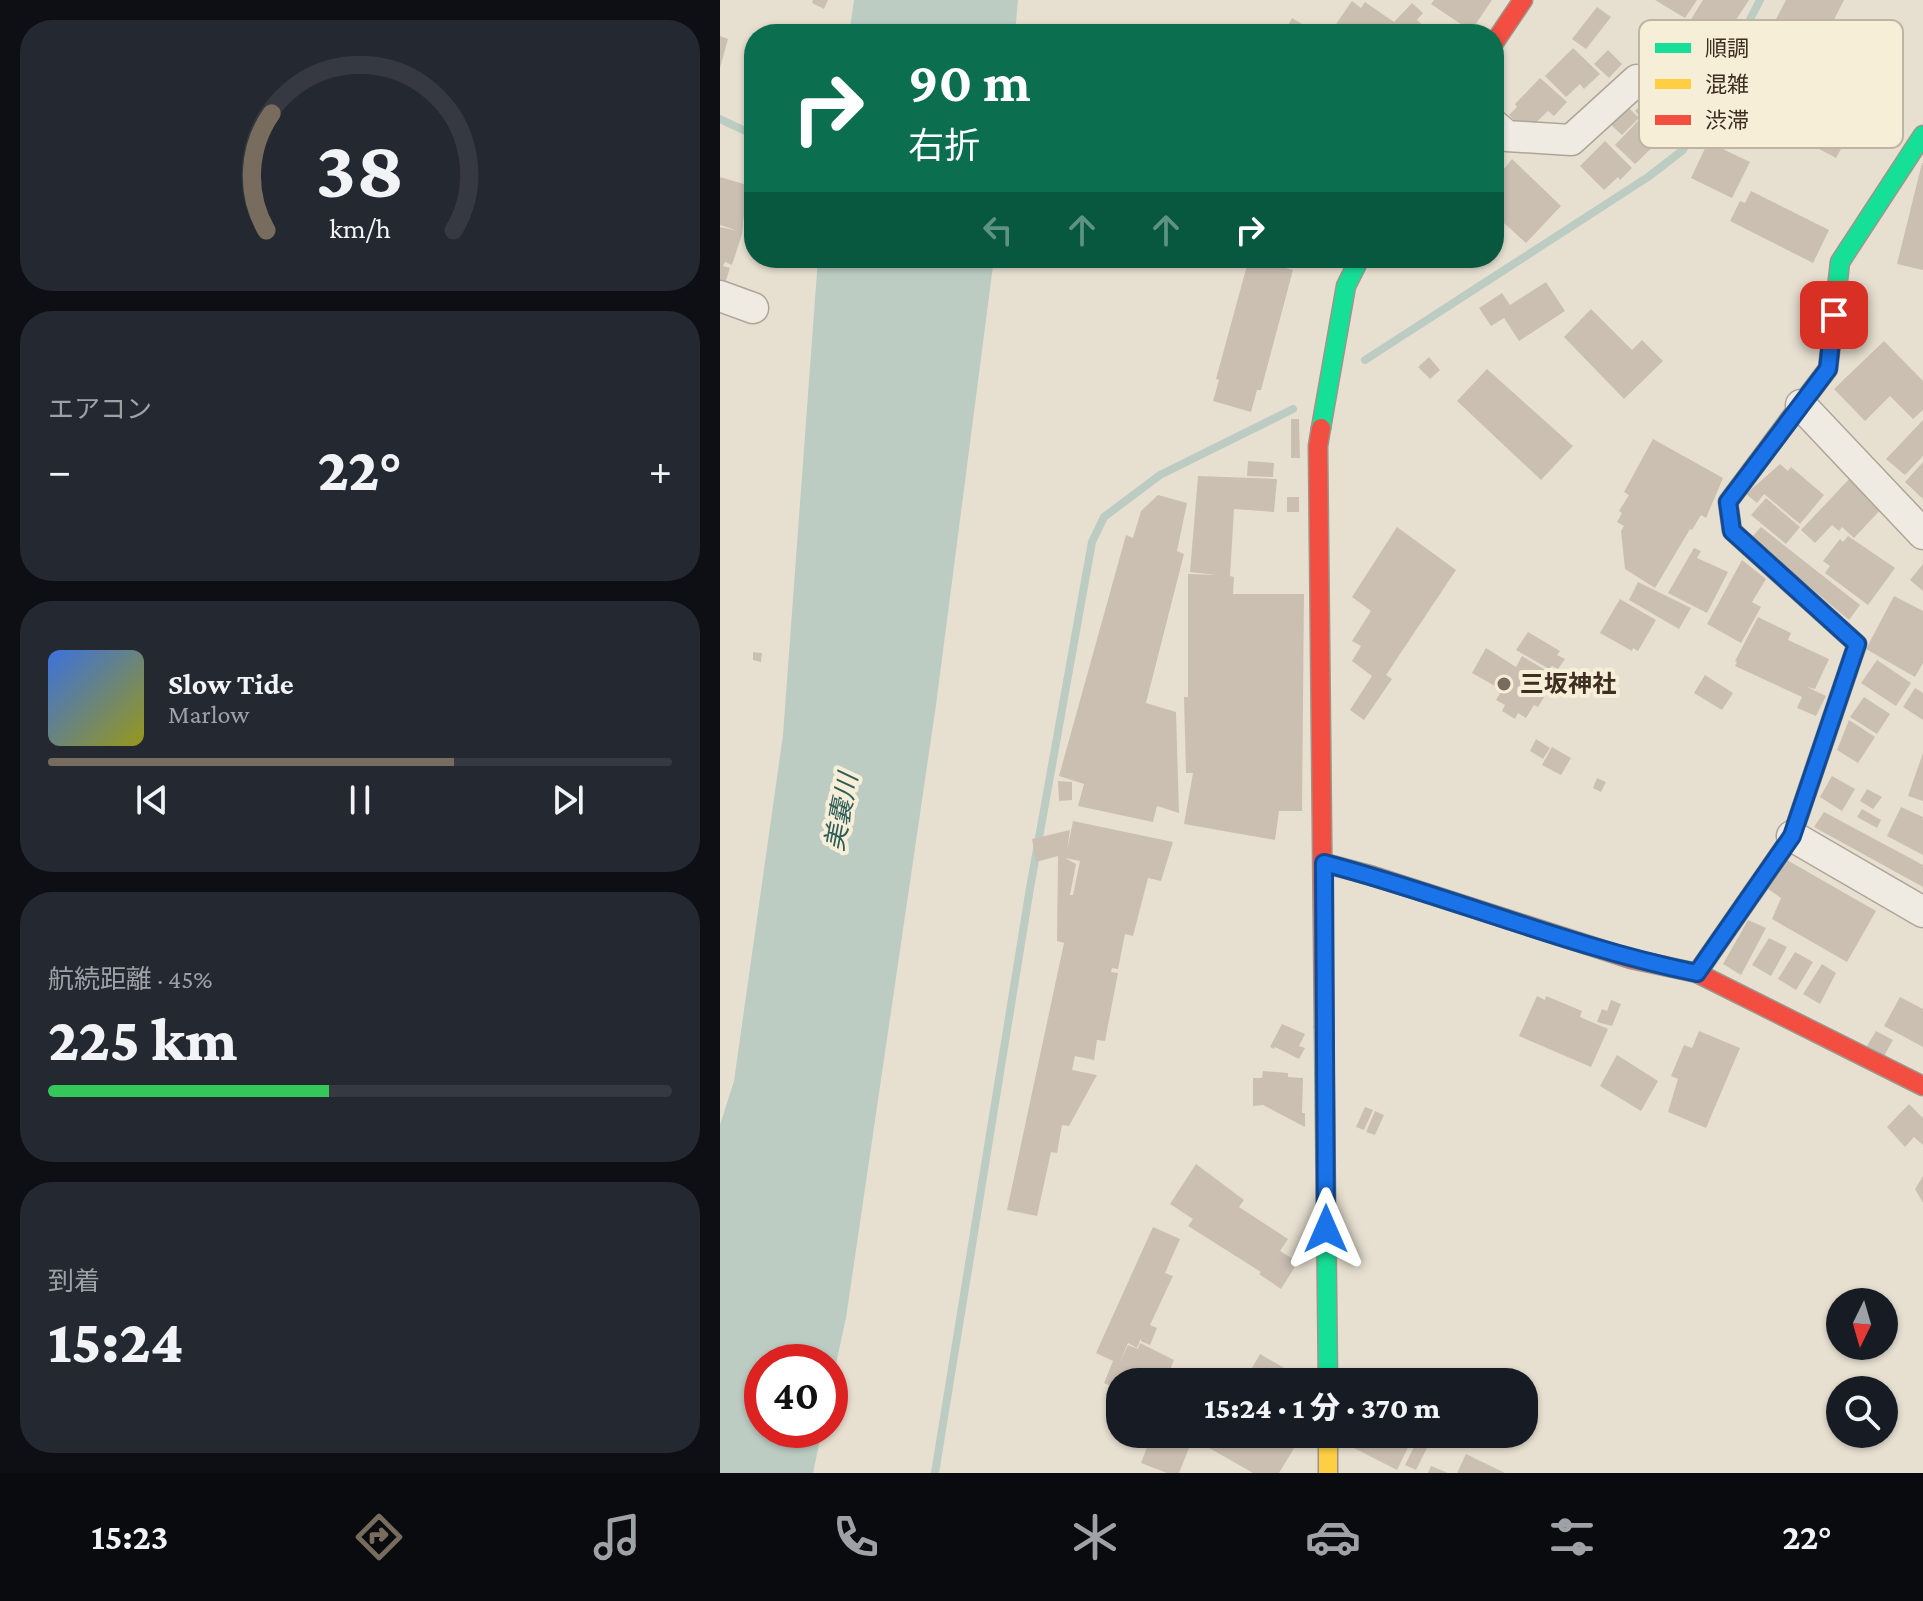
<!DOCTYPE html>
<html lang="ja">
<head>
<meta charset="utf-8">
<style>
	body { margin:0; font-family:"Crimson Pro","Noto Sans JP",serif; background:#242831; color:#f1f3f6; height:100vh; display:flex; flex-direction:column; font-size:30px; white-space:nowrap }
	* { box-sizing:border-box; margin:0 }
	p { font-size:26px; color:#9ea1a6 }
	.icon { flex:none; width:44px; height:44px; fill:none; stroke:currentColor; stroke-width:2; stroke-linecap:round; stroke-linejoin:round }
	.map { position:relative; flex:1; overflow:hidden }
	.details { display:flex; flex-direction:column; gap:20px; padding:20px; background:#0d0f14; width:720px }
	.details>* { flex:none }
	.guide { position:absolute; left:24px; top:24px; width:760px; height:244px; border-radius:32px; box-shadow:0 2px 6px #0004; background:#0b6e4f; color:#fff; overflow:hidden }
	.needle { width:52px; rotate:185deg }
	.fabs { position:absolute; left:1106px; top:1288px; display:grid; gap:16px }
	.fabs a { display:grid; place-items:center; width:72px; height:72px; border-radius:50%; background:#171b24; box-shadow:0 2px 6px #0004; font-size:40px }
	.speed { position:absolute; left:24px; top:1344px; display:flex; gap:16px; font-size:40px; font-weight:700; text-align:center }
	.speed>* { display:grid; place-content:center; width:104px; height:104px; border-radius:50%; background:#171b24; box-shadow:0 2px 6px #0004; line-height:1 }
	.speed .limit { border:12px solid #d22; background:#fff; color:#111 }
	.pin { position:absolute; display:grid; place-items:center; width:68px; height:68px; color:#fff; margin:-34px; border-radius:16px; box-shadow:0 4px 12px #0006 }
	.me { position:absolute; width:88px; margin:-44px; rotate:0deg; stroke-linejoin:round; filter:drop-shadow(0 0 6px #0008) }
	.turn { display:flex; align-items:center; gap:28px; height:168px; padding:0 32px; font-size:36px }
	.turn .icon { width:104px; height:104px; stroke-width:2.5 }
	.turn b { display:block; font-size:56px; line-height:68px }
	.lanes { display:flex; align-items:center; height:76px; padding:0 32px; background:#0003; justify-content:center; gap:40px; direction:ltr }
	.lanes .off { opacity:.35 }
	.big { font-size:60px; font-weight:800; line-height:1.1 }
	.details .widget { flex:1; display:flex; flex-direction:column; justify-content:center; gap:12px; min-width:0; padding:0 28px; border-radius:32px; background:#242831 }
	.details .dial { align-items:center; gap:0 }
	.dial svg { height:208px; overflow:visible; fill:none; stroke:#363941; stroke-width:7; stroke-linecap:round; text-anchor:middle }
	.dial text { fill:#f1f3f6; stroke:none }
	.song { display:flex; align-items:center; gap:24px }
	.cover { width:96px; height:96px; border-radius:12px; background:linear-gradient(135deg,hsl(220 70% 55%),hsl(60 70% 35%)) }
	.played { height:8px; border-radius:4px; background:linear-gradient(90deg,#786c5e 65%,#363941 65%) }
	.keys { display:flex; justify-content:space-around; direction:ltr }
	.heat { display:flex; justify-content:space-between; align-items:center; font-size:44px; direction:ltr }
	.charge { height:12px; border-radius:6px; background:linear-gradient(90deg,#34c759 45%,#363941 0) }
	.trip { position:absolute; left:386px; top:1368px; width:432px; height:80px; border-radius:32px; background:#171b24; box-shadow:0 2px 6px #0004; font-weight:800; line-height:80px; text-align:center }
	.tabs { display:flex; height:128px; justify-content:space-around; align-items:center; background:#090b0e; color:#9ea1a6 }
	.tabs .icon { width:56px; height:56px }
	.tabs .current { color:#786c5e }
	.tabs b { font-size:36px; color:#f1f3f6 }
	main { display:flex; flex:1; min-height:0 }
	.map>svg:first-child { display:block }
	.water { fill:#bcccc2 }
	.lines { fill:none; stroke-linecap:round; stroke-linejoin:round }
	.stream { stroke:#bcccc2; stroke-width:8 }
	.building { fill:#cbbfb2; fill-rule:evenodd }
	.street-casing { stroke:#ada599; stroke-width:33 }
	.fast-casing { stroke:#9c958a; stroke-width:21 }
	.slow-casing { stroke:#9c958a; stroke-width:21 }
	.jam-casing { stroke:#9c958a; stroke-width:21 }
	.street { stroke:#efebe3; stroke-width:30 }
	.fast { stroke:#16e098; stroke-width:18 }
	.slow { stroke:#ffcf43; stroke-width:18 }
	.jam { stroke:#f24e42; stroke-width:18 }
	.route-casing { stroke:#114b97; stroke-width:20 }
	.route { stroke:#1a73e8; stroke-width:14 }
	.poi-dot { fill:#786c5e; stroke:#f7eed8; stroke-width:3 }
	.labels { text-anchor:middle; stroke-width:8; stroke-linejoin:round; paint-order:stroke }
	.poi-label { font-size:24px; font-weight:bold; fill:#3d2e20; stroke:#f7eed8; text-anchor:start }
	.water-label { font-size:26px; font-style:italic; fill:#2f5d5a; stroke:#f7eed8 }
	.key { fill:#f7eed8; stroke:#bfb4a1; stroke-width:2 }
	.key-label { font-size:22px; fill:#3d2e20 }
</style>
</head>
<body>
<main>
<section class="details">
<div class="widget dial"><svg viewBox="0 0 100 80">
<path d="M14 69A42 42 0 1 1 86 69"/>
<path d="M14 69A42 42 0 0 1 16 24" stroke="#786c5e"/>
<text x="50" y="56" font-size="32" font-weight="700">38</text>
<text x="50" y="72" font-size="11">km/h</text>
</svg></div>
<div class="widget"><p>エアコン</p>
<div class="heat"><a>−</a><b class="big">22°</b><a>+</a></div>
</div>
<div class="widget">
<div class="song"><i class="cover"></i><div><b>Slow Tide</b><p>Marlow</p></div></div>
<div class="played"></div>
<div class="keys"><svg class="icon" aria-label="previous" viewBox="0 0 24 24"><path d="M18 5L8 12l10 7zM5 5v14"/></svg><svg class="icon" aria-label="pause" viewBox="0 0 24 24"><path d="M8 5v14M16 5v14"/></svg><svg class="icon" aria-label="next" viewBox="0 0 24 24"><path d="M6 5l10 7-10 7zM19 5v14"/></svg></div>
</div>
<div class="widget"><p>航続距離 · 45%</p><b class="big">225 km</b><div class="charge"></div></div>
<div class="widget"><p>到着</p><b class="big">15:24</b></div>
</section>
<div class="map">
<svg width="1203" height="1473" viewBox="0 0 1203 1473">
	<rect width="100%" height="100%" fill="#e7e0d1"/>
	<!-- water -->
	<g class="water">
		<polygon points="134,0 298,0 295,34 129,34"/>
		<polygon points="98,258 274,258 216,705 126,1318 110,1391 110,1362 42,1362 42,1430 102,1430 93,1473 0,1473 0,1125 14,1081 63,735"/>
	</g>
	<g class="lines">
		<!-- stream -->
		<g class="stream">
			<polyline points="0,119 34,135"/>
			<polyline points="645,360 928,177 963,150 1040,0"/>
			<polyline points="215,1473 310,888 372,542 384,517 440,475 573,409"/>
		</g>
	</g>
	<!-- building -->
	<g class="building">
		<polygon points="93,0 108,0 104,9 92,3"/>
		<polygon points="714,0 772,0 751,31 711,4"/>
		<polygon points="935,0 977,0 965,18"/>
		<polygon points="983,0 1029,0 1006,35 970,21"/>
		<polygon points="1066,0 1124,0 1089,69 1042,46"/>
		<polygon points="632,1 641,8 645,2 674,22 692,3 703,13 697,20 713,34 630,34 616,24"/>
		<polygon points="877,7 891,17 866,49 852,39"/>
		<polygon points="572,18 599,34 563,34"/>
		<polygon points="0,36 8,39 0,68"/>
		<polygon points="853,48 880,74 864,89 860,84 846,97 825,76"/>
		<polygon points="888,50 902,64 889,78 874,64"/>
		<polygon points="820,78 847,102 834,116 828,111 806,132 789,115 797,107 795,104"/>
		<polygon points="1085,90 1138,118 1116,158 1064,130"/>
		<polygon points="931,94 958,120 942,137 915,111"/>
		<polygon points="903,102 919,118 902,135 889,123"/>
		<polygon points="919,120 940,140 915,164 895,145"/>
		<polygon points="885,141 912,168 900,180 898,177 884,190 860,166"/>
		<polygon points="988,142 1030,162 1012,198 971,178"/>
		<polygon points="792,159 841,206 806,243 774,214 774,181"/>
		<polygon points="1202,163 1203,163 1203,270 1177,264"/>
		<polygon points="0,177 27,185 22,234 12,265 5,262 3,266 10,268 5,283 0,281 0,227 18,231 0,225"/>
		<polygon points="1031,191 1109,230 1093,263 1010,221 1020,201 1025,203"/>
		<polygon points="529,258 573,270 541,390 537,390 531,412 493,401 499,380 496,379"/>
		<polygon points="826,282 845,311 799,341 784,318 771,326 759,308 782,293 790,305"/>
		<polygon points="871,309 912,350 922,340 943,361 904,399 844,337"/>
		<polygon points="1164,341 1203,381 1203,410 1193,419 1170,396 1145,421 1114,389"/>
		<polygon points="709,357 720,370 710,379 698,367"/>
		<polygon points="767,369 853,446 821,480 737,401"/>
		<polygon points="571,419 579,419 580,458 571,458"/>
		<polygon points="1203,420 1203,456 1185,475 1166,459"/>
		<polygon points="933,439 1003,478 986,518 981,515 972,530 970,529 935,588 905,569 901,531 904,526 897,522 902,513 899,511 909,495 904,492"/>
		<polygon points="528,461 554,463 553,477 527,476"/>
		<polygon points="1203,462 1203,499 1185,482"/>
		<polygon points="1060,464 1068,471 1071,467 1104,495 1080,524 1044,494 1037,503 1026,494"/>
		<polygon points="1133,475 1165,505 1134,538 1122,527 1119,531 1112,525 1095,543 1081,530"/>
		<polygon points="478,476 557,479 554,512 514,509 510,576 514,577 513,594 584,594 582,811 559,811 555,840 464,824 473,773 466,773 464,697 468,697 468,574 497,575 470,572"/>
		<polygon points="438,495 467,503 457,551 464,554 426,703 456,712 459,813 437,806 433,822 358,806 364,784 339,776 406,535 413,538 421,511"/>
		<rect x="567" y="497" width="12" height="15"/>
		<polygon points="1046,498 1080,527 1066,544 1031,515"/>
		<polygon points="677,527 736,570 666,675 672,679 644,720 630,710 652,676 632,661 641,646 632,641 651,611 632,597"/>
		<polygon points="1041,527 1140,605 1129,620 1031,538"/>
		<polygon points="1128,536 1175,568 1148,605 1105,573 1110,566 1103,561 1120,539 1123,542"/>
		<polygon points="974,548 981,551 977,558 1008,572 987,613 948,593"/>
		<polygon points="1022,560 1046,579 1032,602 1041,607 1021,643 987,624"/>
		<polygon points="1203,564 1203,591 1190,580"/>
		<polygon points="918,582 971,608 959,629 909,600"/>
		<polygon points="1174,596 1203,611 1203,663 1195,677 1146,649"/>
		<polygon points="900,599 936,620 918,651 913,648 912,651 880,633"/>
		<polygon points="1038,617 1071,633 1068,640 1109,659 1095,689 1087,687 1106,696 1096,716 1077,708 1082,697 1015,666 1017,662 1015,661"/>
		<polygon points="808,632 840,651 837,655 845,659 838,669 832,666 829,669 796,650"/>
		<polygon points="766,648 796,667 802,656 832,674 825,686 829,689 818,707 814,705 806,718 798,713 795,719 782,711 785,705 776,700 782,690 752,673"/>
		<polygon points="33,652 42,653 41,662 33,660"/>
		<polygon points="1157,660 1191,683 1176,706 1141,683"/>
		<polygon points="985,675 1013,693 1002,710 974,693"/>
		<polygon points="1195,688 1203,693 1203,720 1183,707"/>
		<polygon points="1144,697 1170,714 1157,734 1130,717"/>
		<polygon points="1129,720 1155,737 1138,763 1117,750"/>
		<polygon points="816,739 830,748 823,759 810,751"/>
		<polygon points="832,747 851,758 841,775 822,765"/>
		<polygon points="1203,753 1203,801 1188,796"/>
		<polygon points="1112,776 1135,789 1122,811 1100,797"/>
		<polygon points="877,778 886,782 881,792 873,788"/>
		<polygon points="338,781 352,782 352,800 339,801"/>
		<polygon points="1147,789 1162,797 1153,809 1140,801"/>
		<polygon points="1181,807 1203,817 1203,855 1167,836"/>
		<polygon points="1142,809 1161,820 1157,828 1137,817"/>
		<polygon points="1104,812 1203,865 1203,887 1094,827"/>
		<path d="M353,821L453,842L441,881L428,878L413,936L405,934L398,969L392,968L391,972L398,973L385,1041L377,1040L374,1060L355,1056L352,1070L377,1075L349,1126L342,1125L337,1153L331,1152L317,1216L287,1210L344,943L337,941L338,856L316,862L312,839L350,830L347,851ZM345,858L360,861L353,895H350L356,864Z"/>
		<polygon points="1067,860 1156,911 1127,962 1052,919 1061,898 1048,889"/>
		<polygon points="1028,920 1046,928 1021,975 1003,964"/>
		<polygon points="1049,938 1067,947 1051,976 1032,965"/>
		<polygon points="1075,952 1093,962 1076,990 1058,979"/>
		<polygon points="1102,964 1116,973 1100,1004 1083,994"/>
		<polygon points="817,996 825,1000 826,996 862,1011 860,1017 888,1029 871,1067 799,1036"/>
		<polygon points="1180,997 1203,1009 1203,1047 1164,1026"/>
		<polygon points="891,1000 901,1004 892,1026 877,1022 882,1009 887,1011"/>
		<polygon points="562,1024 585,1034 579,1046 585,1048 579,1059 555,1047 554,1049 550,1047"/>
		<polygon points="979,1031 1020,1048 986,1128 948,1112 958,1079 951,1076 964,1045 972,1048"/>
		<polygon points="1156,1031 1173,1040 1164,1056 1147,1046"/>
		<polygon points="897,1055 938,1081 921,1111 880,1086"/>
		<polygon points="543,1071 568,1073 568,1077 583,1078 582,1113 585,1113 585,1127 543,1105 533,1106 533,1078 542,1078"/>
		<polygon points="1189,1104 1203,1118 1203,1145 1194,1137 1185,1147 1167,1127"/>
		<polygon points="645,1107 653,1110 644,1130 636,1127"/>
		<polygon points="655,1111 664,1115 655,1135 646,1132"/>
		<polygon points="476,1164 524,1200 519,1207 568,1239 560,1251 578,1262 561,1289 539,1274 541,1272 468,1226 473,1219 450,1204"/>
		<polygon points="1203,1176 1203,1203 1195,1189"/>
		<polygon points="433,1227 460,1239 445,1273 453,1276 430,1325 437,1328 430,1345 421,1341 421,1338 417,1348 408,1343 399,1364 408,1345 418,1349 420,1343 454,1360 445,1382 400,1382 400,1386 395,1383 393,1387 384,1383 393,1361 376,1353"/>
		<polygon points="540,1354 583,1379 581,1382 524,1382"/>
		<polygon points="432,1434 454,1434 452,1441 469,1448 459,1473 447,1473 421,1463"/>
		<polygon points="491,1434 557,1434 576,1445 559,1473 533,1473 484,1445"/>
		<polygon points="641,1434 681,1434 692,1439 677,1470 634,1448"/>
		<polygon points="696,1443 707,1448 696,1470 685,1465"/>
		<polygon points="746,1454 785,1473 737,1473"/>
		<polygon points="711,1466 728,1473 708,1473"/>
	</g>
	<g class="lines">
		<defs>
			<g id="street">
				<polyline points="774,125 787,136 851,140 917,80"/>
				<polyline points="0,296 33,308"/>
				<polyline points="1081,405 1203,534"/>
				<polyline points="1072,836 1203,912"/>
			</g>
			<g id="fast">
				<polyline points="1069,420 1108,369 1120,262 1203,135"/>
				<polyline points="601,428 626,286 640,258"/>
				<polyline points="604,1027 608,1382"/>
			</g>
			<g id="slow">
				<polyline points="977,973 1072,836 1137,644 1012,531 1008,502 1069,420"/>
				<polyline points="608,1434 608,1473"/>
			</g>
			<g id="jam">
				<polyline points="774,43 803,0"/>
				<polyline points="601,428 598,446 604,1027"/>
				<polyline points="604,863 653,876 911,959 977,973 1203,1086"/>
			</g>
		</defs>
		<!-- street casing -->
		<use href="#street" class="street-casing"/>
		<!-- fast casing -->
		<use href="#fast" class="fast-casing"/>
		<!-- slow casing -->
		<use href="#slow" class="slow-casing"/>
		<!-- jam casing -->
		<use href="#jam" class="jam-casing"/>
		<!-- street -->
		<use href="#street" class="street"/>
		<!-- fast -->
		<use href="#fast" class="fast"/>
		<!-- slow -->
		<use href="#slow" class="slow"/>
		<!-- jam -->
		<use href="#jam" class="jam"/>
	</g>
	<g class="lines">
		<defs>
			<path id="route" d="M606,1229L604,863C729,896 850,947 977,973L1072,836L1137,644L1012,531L1008,502L1108,369L1114,315"/>
		</defs>
		<!-- route casing -->
		<use href="#route" class="route-casing"/>
		<!-- route -->
		<use href="#route" class="route"/>
	</g>
	<!-- markers -->
	<circle class="poi-dot" cx="784" cy="684" r="8"/>
	<g class="labels">
		<!-- poi labels -->
		<g class="poi-label">
			<text x="800" y="692">三坂神社</text>
		</g>
		<!-- water labels -->
		<g class="water-label">
			<text transform="translate(121 812) rotate(-79)" y="9">美嚢川</text>
		</g>
	</g>
	<!-- legend -->
	<rect x="919" y="20" width="264" height="128" rx="12" class="key"/>
	<rect x="935" y="43" width="36" height="10" fill="#16e098"/>
	<rect x="935" y="79" width="36" height="10" fill="#ffcf43"/>
	<rect x="935" y="115" width="36" height="10" fill="#f24e42"/>
	<g class="key-label">
		<text x="985" y="56">順調</text>
		<text x="985" y="92">混雑</text>
		<text x="985" y="128">渋滞</text>
	</g>
</svg>
<div class="fabs">
<a><svg class="needle" viewBox="-14 -14 28 28"><path d="M0-13l5 13h-10z" fill="#e53935"/><path d="M0 13l5-13h-10z" fill="#9ea1a6"/></svg></a>
<a><svg class="icon" aria-label="search" viewBox="0 0 24 24"><circle cx="10" cy="10" r="6"/><path d="M15 15l6 6"/></svg></a>
</div>
<div class="speed"><div class="limit">40</div></div>
<div class="pin" style="left:1114px;top:315px;background:#d93025"><svg class="icon" aria-label="arrive" viewBox="0 0 24 24"><path d="M6 21V4h12l-3 4 3 4H6"/></svg></div>
<svg class="me" style="left:606px;top:1229px" viewBox="-20 -20 40 40"><path d="M0-17L14 15 0 8-14 15z" fill="#1a73e8" stroke="#fff" stroke-width="4"/></svg>
<div class="trip">15:24 · 1 分 · 370 m</div>
<div class="guide">
<div class="turn"><svg class="icon" aria-label="right" viewBox="0 0 24 24"><path d="M7 20v-9h11M14 6l5 5-5 5"/></svg><div><b>90 m</b>右折</div></div>
<div class="lanes"><svg class="icon off" aria-label="left" viewBox="0 0 24 24"><path d="M17 20v-9H6M10 6l-5 5 5 5"/></svg><svg class="icon off" aria-label="ahead" viewBox="0 0 24 24"><path d="M12 20V5M6 11l6-6 6 6"/></svg><svg class="icon off" aria-label="ahead" viewBox="0 0 24 24"><path d="M12 20V5M6 11l6-6 6 6"/></svg><svg class="icon" aria-label="right" viewBox="0 0 24 24"><path d="M7 20v-9h11M14 6l5 5-5 5"/></svg></div>
</div>
</div>
</main>
<nav class="tabs">
<b>15:23</b>
<svg class="icon current" aria-label="directions" viewBox="0 0 24 24"><path d="M12 3l9 9-9 9-9-9zM9 14v-3h6M13 9l2 2-2 2"/></svg>
<svg class="icon" aria-label="music" viewBox="0 0 24 24"><path d="M9 18V5l10-2v13"/><circle cx="6" cy="18" r="3"/><circle cx="16" cy="16" r="3"/></svg>
<svg class="icon" aria-label="phone" viewBox="0 0 24 24"><path d="M5 4h4l2 5-3 2q2 4 5 5l2-3 5 2v4C11 20 4 13 5 4z"/></svg>
<svg class="icon" aria-label="climate" viewBox="0 0 24 24"><path d="M12 3v18M4 7l16 10M4 17L20 7"/></svg>
<svg class="icon" aria-label="car" viewBox="0 0 24 24"><path d="M5 17H2v-5l4-1 3-4h7l3 4 3 1v5h-3M9 17h6M6 11h13"/><circle cx="7" cy="17" r="2"/><circle cx="17" cy="17" r="2"/></svg>
<svg class="icon" aria-label="filters" viewBox="0 0 24 24"><path d="M4 7h16M4 17h16"/><circle cx="9" cy="7" r="2"/><circle cx="15" cy="17" r="2"/></svg>
<b>22°</b>
</nav>
</body>
</html>
